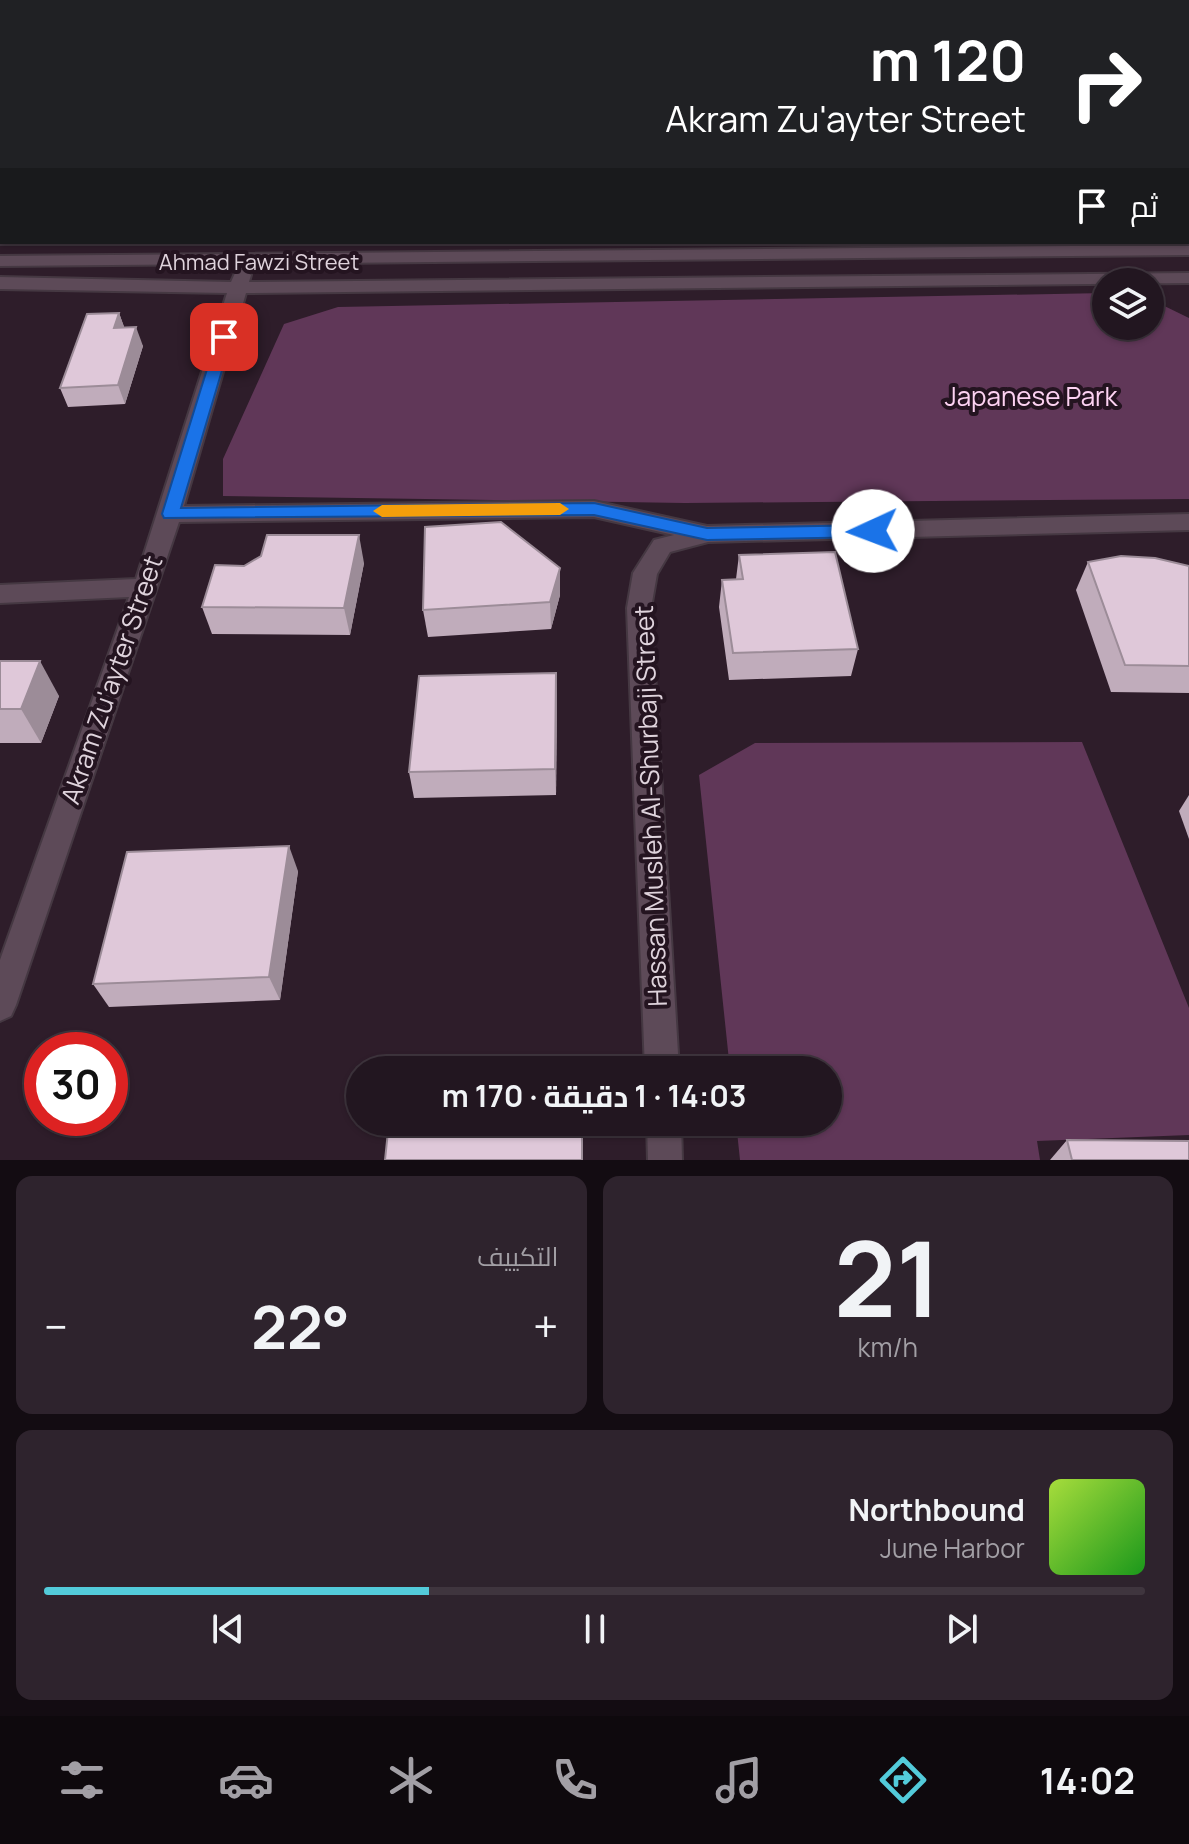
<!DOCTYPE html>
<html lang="ar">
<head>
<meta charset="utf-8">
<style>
	body { margin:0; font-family:Manrope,Cairo,sans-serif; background:#2e232d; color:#f1f3f6; direction:rtl; height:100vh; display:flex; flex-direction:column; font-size:30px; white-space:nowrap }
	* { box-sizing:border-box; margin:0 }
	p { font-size:26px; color:#a29fa5 }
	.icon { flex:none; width:44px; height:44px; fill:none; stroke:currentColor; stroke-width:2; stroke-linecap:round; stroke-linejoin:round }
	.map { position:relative; height:1160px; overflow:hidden; direction:ltr }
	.drawer { display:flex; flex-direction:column; gap:16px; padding:16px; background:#130c12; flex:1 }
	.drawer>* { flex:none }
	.guide { position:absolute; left:0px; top:0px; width:1190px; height:244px; box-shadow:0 2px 6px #0004,0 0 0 2px #3f353e; direction:rtl; background:#202124; color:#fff; overflow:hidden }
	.controls { position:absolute; left:1092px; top:268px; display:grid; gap:16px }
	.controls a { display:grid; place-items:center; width:72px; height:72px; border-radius:50%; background:#221620; box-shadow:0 2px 6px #0004,0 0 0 2px #3f353e; font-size:40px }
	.speed { position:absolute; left:24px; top:1032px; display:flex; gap:16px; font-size:40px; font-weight:700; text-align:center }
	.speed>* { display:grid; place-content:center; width:104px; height:104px; border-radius:50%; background:#221620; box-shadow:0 2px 6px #0004,0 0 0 2px #3f353e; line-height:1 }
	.speed .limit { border:12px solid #d22; background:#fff; color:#111 }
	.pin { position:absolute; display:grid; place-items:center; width:68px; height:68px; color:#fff; margin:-34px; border-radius:16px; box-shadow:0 4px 12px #0006 }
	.me { position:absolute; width:88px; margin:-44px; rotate:268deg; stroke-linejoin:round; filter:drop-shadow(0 0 6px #0008) }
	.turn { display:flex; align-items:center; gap:28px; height:168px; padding:0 32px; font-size:36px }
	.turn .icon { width:104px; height:104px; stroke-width:2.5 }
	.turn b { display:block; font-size:56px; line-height:68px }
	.then { display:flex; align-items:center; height:76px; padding:0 32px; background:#0003; gap:16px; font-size:30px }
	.big { font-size:60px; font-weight:700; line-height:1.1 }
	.drawer .widget { flex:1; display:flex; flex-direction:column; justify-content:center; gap:12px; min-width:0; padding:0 28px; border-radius:16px; background:#2e232d }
	.drawer .dial { align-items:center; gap:0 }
	.dial b { font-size:104px; line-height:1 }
	.song { display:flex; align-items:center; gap:24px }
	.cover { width:96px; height:96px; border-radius:12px; background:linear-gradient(135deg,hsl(80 70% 55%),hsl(120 70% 35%)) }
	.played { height:8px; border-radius:4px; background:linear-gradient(90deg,#53cbda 35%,#3f353e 35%) }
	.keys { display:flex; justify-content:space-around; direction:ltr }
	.heat { display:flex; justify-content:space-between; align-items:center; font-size:44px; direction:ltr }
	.drawer .tiles { flex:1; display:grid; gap:16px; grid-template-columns:1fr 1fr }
	.widget:last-child { grid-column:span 2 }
	.trip { position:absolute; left:346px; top:1056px; width:496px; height:80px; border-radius:40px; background:#221620; box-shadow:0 2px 6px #0004,0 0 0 2px #3f353e; font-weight:700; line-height:80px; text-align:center; direction:rtl }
	.tab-bar { display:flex; height:128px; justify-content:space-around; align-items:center; background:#0e090d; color:#a29fa5 }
	.tab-bar .icon { width:56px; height:56px }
	.tab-bar .on { color:#53cbda }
	.tab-bar b { font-size:36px; color:#f1f3f6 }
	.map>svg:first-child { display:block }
	.green { fill:#603758 }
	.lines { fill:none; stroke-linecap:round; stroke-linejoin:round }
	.minor-casing { stroke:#453842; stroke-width:4 }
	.minor { fill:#5d4a58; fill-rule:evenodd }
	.wall { fill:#c0acbb }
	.shaded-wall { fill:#9c8c98 }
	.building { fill:#dfc8d9; stroke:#9c8c98; stroke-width:2 }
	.route { fill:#1a73e8; stroke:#114b97; stroke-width:2 }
	.slow { fill:#f59e0b }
	.labels { text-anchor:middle; stroke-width:8; stroke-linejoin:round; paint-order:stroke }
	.far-street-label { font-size:22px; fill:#dfd3dc; stroke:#241420 }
	.park-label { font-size:26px; fill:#fdd2f2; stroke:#241420 }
	.street-label { font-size:26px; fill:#dfd3dc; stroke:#241420 }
</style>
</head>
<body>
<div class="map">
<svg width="1189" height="1160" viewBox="0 0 1189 1160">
	<rect width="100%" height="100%" fill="#2e1d2a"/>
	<!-- green -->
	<g class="green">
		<polygon points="1106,293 1106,326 1150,326 1150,299 1189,318 1189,499 685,503 223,496 223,459 284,324 338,307"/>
		<polygon points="1082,742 1189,1008 1189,1135 1037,1141 1040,1160 740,1160 736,1122 828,1122 828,1070 730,1070 699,775 755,743"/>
	</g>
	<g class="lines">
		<defs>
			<g id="minor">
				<polygon points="64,0 78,0 63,2"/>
				<polygon points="831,0 853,0 855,2 833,2"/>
				<polygon points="1183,0 1189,0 1189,7 1188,2"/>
				<rect x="1188" y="97" width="1" height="8"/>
				<polygon points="2,121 2,131 0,132 0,122"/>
				<polygon points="1189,245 1189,255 0,266 0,256"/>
				<polygon points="242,270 251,275 249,282 1189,273 1189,283 246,293 184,506 594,501 707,526 1189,514 1189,530 708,542 670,552 657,574 651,608 679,1070 645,1070 627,608 633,573 654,540 674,535 594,517 179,522 16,1005 11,1016 0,1021 0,960 129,597 0,603 0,585 136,579 227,293 0,289 0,277 231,282 236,271"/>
				<polygon points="647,1122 681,1122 682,1160 648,1160"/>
			</g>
		</defs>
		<!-- minor casing -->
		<use href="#minor" class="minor-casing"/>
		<!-- minor -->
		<use href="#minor" class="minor"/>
	</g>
	<!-- wall -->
	<g class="wall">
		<rect x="305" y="0" width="97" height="2"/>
		<polygon points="119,313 124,327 143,346 125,404 68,407 60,388"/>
		<polygon points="739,555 858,649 851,676 729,680 719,607 722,580 736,579"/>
		<polygon points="1088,562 1189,566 1189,693 1111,692 1076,590"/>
		<polygon points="364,563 350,635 212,634 202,607 244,566"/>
		<polygon points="560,568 560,595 551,629 428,637 423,610"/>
		<polygon points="0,661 59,696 41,743 0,743"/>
		<polygon points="556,673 557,700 556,795 414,798 409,772"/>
		<polygon points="1189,795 1189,839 1179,811"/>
		<polygon points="298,871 280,1000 109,1007 93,984"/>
		<polygon points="1067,1140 1189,1160 1050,1160"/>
	</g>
	<!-- shaded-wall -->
	<g class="shaded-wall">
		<polygon points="119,313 126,332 114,328"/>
		<polygon points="136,327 143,346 125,404 118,385"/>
		<polygon points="359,535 364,563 350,635 344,608"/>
		<polygon points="560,568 560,595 551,629 550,602"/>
		<polygon points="40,661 59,696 41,743 21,709"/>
		<polygon points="556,673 557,700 556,795 555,769"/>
		<polygon points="289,846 298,871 280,1000 269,977"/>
	</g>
	<!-- building -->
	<g class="building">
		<rect x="343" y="0" width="59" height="2"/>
		<polygon points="119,313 114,328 136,327 118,385 60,388 87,314"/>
		<polygon points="501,522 560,568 550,602 423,610 425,527"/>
		<polygon points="267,535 359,535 344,608 202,607 215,565 244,566 261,556"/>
		<polygon points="835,552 858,649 733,653 722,580 743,579 739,555"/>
		<polygon points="1121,556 1155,558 1189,566 1189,666 1125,665 1088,562"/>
		<polygon points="0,661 40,661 21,709 0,709"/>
		<polygon points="556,673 555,769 409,772 419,676"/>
		<polygon points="289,846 269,977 93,984 127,852"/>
		<polygon points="389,1122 582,1122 582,1160 385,1160"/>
		<polygon points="1067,1140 1189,1141 1189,1160 1072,1160"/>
	</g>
	<!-- route -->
	<polygon class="route" points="224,333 232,337 181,508 594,503 707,528 873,525 882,531 873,537 707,540 594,515 164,518 162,514 217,337"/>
	<!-- slow -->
	<polygon class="slow" points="560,503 569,509 560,515 382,517 373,511 382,505"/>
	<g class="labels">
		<!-- far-street labels -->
		<g class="far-street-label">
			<text x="259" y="270">Ahmad Fawzi Street</text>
		</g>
		<!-- park labels -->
		<g class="park-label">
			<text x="1031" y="406">Japanese Park</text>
		</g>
		<!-- street labels -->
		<g class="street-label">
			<text transform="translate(112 680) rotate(-71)" y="9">Akram Zu'ayter Street</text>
			<text transform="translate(651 806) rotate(-92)" y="9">Hassan Musleh Al-Shurbaji Street</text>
		</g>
	</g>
</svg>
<div class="controls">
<a><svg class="icon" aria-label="layers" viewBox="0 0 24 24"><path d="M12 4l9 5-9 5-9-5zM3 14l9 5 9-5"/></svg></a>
</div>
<div class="speed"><div class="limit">30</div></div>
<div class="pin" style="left:224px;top:337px;background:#d93025"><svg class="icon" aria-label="arrive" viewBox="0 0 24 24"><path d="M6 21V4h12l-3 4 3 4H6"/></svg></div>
<svg class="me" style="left:873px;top:531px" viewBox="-20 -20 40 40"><circle r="19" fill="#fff"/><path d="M0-13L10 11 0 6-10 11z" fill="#1a73e8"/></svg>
<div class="trip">14:03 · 1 دقيقة · 170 m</div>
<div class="guide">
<div class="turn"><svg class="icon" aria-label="right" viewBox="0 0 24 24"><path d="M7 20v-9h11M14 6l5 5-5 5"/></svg><div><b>120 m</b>Akram Zu'ayter Street</div></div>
<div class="then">ثم<svg class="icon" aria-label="arrive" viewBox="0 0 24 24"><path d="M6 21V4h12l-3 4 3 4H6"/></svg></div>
</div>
</div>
<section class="drawer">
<div class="tiles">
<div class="widget dial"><b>21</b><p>km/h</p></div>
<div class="widget"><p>التكييف</p>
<div class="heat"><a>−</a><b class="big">22°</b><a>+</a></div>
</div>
<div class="widget">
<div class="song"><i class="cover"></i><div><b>Northbound</b><p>June Harbor</p></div></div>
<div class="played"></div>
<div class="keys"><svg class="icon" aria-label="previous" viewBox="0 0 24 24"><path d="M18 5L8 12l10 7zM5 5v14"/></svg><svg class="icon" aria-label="pause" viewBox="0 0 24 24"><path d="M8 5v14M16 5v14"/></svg><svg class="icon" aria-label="next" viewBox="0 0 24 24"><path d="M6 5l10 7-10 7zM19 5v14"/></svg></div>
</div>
</div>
</section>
<nav class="tab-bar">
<b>14:02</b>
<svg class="icon on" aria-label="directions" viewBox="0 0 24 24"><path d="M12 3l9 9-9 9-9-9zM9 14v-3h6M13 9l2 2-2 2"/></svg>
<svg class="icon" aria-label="music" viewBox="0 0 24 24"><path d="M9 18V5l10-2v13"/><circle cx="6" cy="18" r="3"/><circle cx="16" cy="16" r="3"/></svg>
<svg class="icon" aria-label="phone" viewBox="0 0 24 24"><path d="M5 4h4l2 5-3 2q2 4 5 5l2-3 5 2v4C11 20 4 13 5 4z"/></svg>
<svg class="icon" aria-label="climate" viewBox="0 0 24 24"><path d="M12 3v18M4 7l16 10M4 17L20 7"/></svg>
<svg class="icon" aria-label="car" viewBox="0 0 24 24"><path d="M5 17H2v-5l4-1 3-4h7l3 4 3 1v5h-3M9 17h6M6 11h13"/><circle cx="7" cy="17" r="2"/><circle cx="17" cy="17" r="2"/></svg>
<svg class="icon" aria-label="filters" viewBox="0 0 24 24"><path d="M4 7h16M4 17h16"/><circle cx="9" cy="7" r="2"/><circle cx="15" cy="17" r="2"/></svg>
</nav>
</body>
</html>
